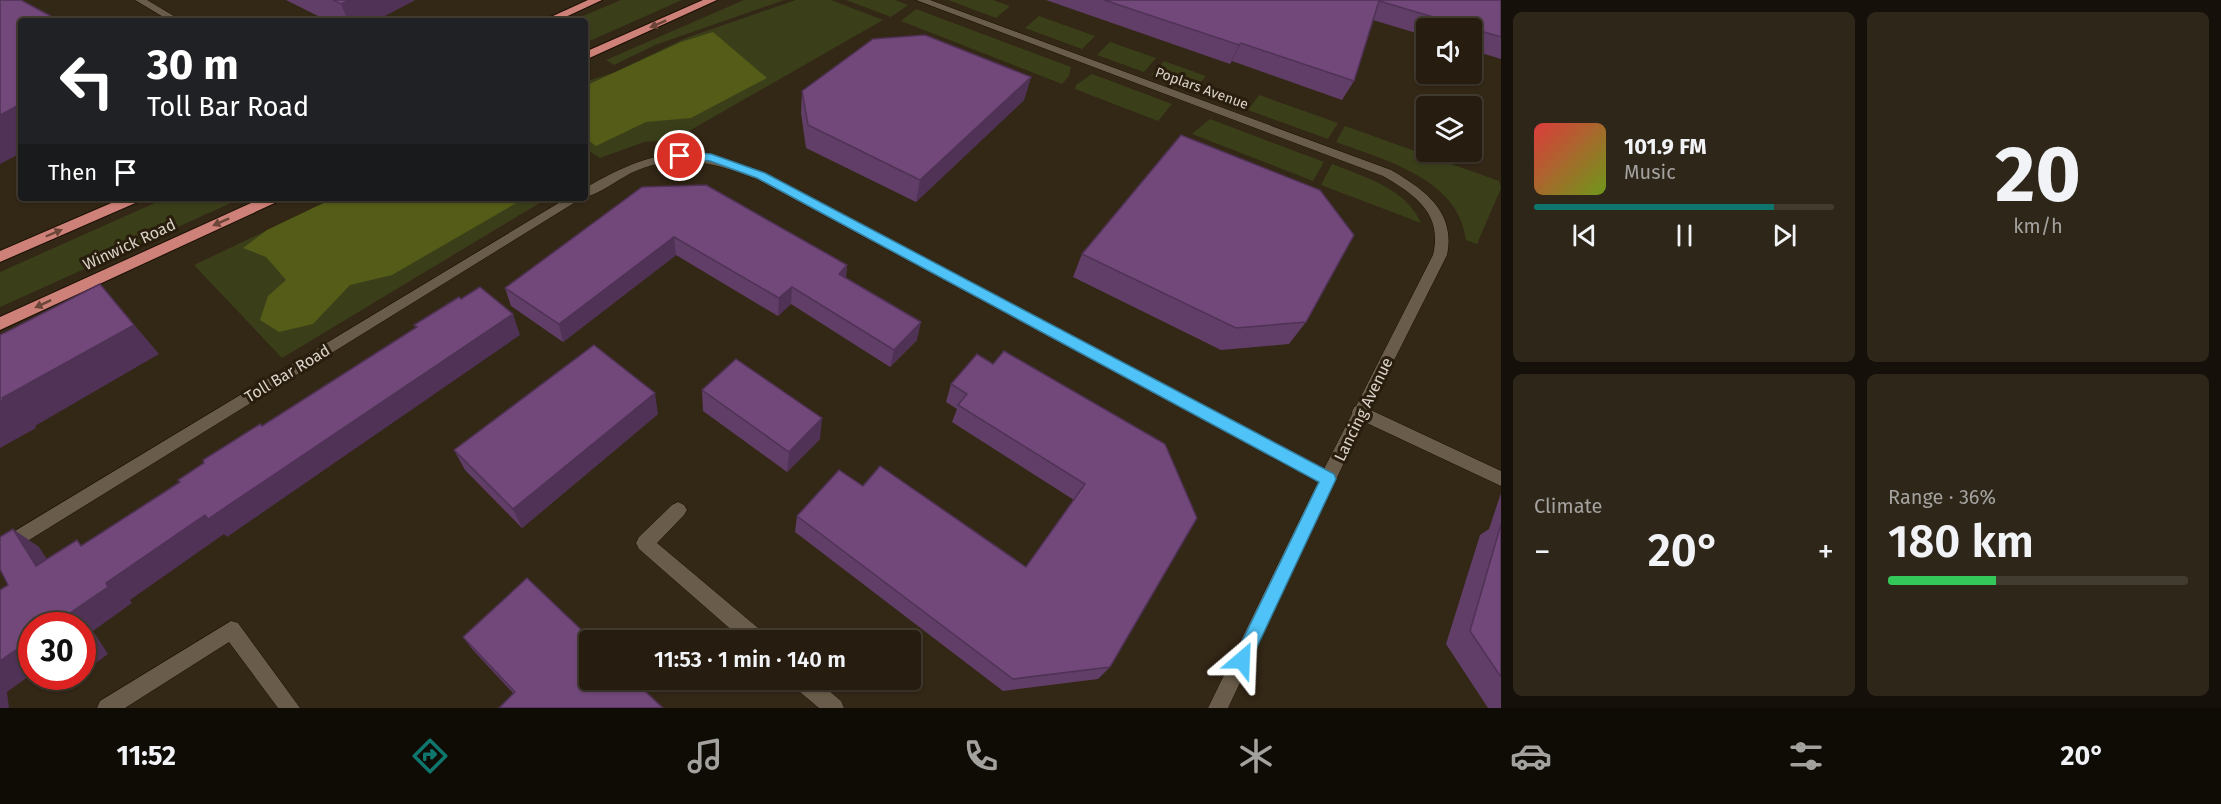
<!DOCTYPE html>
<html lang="en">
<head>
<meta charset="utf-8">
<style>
	body { margin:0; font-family:"Fira Sans",sans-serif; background:#2e2619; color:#f1f3f6; height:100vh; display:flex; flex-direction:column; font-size:22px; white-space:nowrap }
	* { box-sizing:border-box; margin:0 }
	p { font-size:20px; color:#a4a29f }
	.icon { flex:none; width:33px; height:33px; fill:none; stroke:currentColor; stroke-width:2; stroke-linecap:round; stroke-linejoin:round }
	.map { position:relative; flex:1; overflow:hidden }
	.drawer { display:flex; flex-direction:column; gap:12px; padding:12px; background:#151009; width:720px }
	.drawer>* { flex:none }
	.hud { position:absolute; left:18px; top:18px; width:570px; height:183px; border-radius:6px; box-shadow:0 2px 4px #0004,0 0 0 2px #423b30; background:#202124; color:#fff; overflow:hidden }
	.tools { position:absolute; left:1416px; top:18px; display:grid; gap:12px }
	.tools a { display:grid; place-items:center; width:66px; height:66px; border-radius:6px; background:#261d10; box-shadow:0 2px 4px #0004,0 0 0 2px #423b30; font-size:30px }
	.speed { position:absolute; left:18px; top:612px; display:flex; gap:12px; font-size:30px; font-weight:700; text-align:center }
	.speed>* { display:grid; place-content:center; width:78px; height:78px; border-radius:50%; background:#261d10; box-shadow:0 2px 4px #0004,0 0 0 2px #423b30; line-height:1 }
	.speed .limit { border:9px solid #d22; background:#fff; color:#111 }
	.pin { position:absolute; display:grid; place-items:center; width:51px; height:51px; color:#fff; margin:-26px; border:3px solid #fff; border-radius:50%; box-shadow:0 2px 6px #0007 }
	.me { position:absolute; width:66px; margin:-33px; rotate:26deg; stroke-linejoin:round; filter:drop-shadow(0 0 4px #0008) }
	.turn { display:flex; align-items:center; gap:21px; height:126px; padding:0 30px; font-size:27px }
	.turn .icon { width:78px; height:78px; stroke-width:2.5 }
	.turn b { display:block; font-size:42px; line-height:51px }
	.then { display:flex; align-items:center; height:57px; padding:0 30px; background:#0003; gap:12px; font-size:22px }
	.big { font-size:45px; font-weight:600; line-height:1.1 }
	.drawer .widget { flex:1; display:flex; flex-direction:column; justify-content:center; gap:9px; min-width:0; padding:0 21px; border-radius:9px; background:#2e2619 }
	.drawer .dial { align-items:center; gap:0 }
	.dial b { font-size:78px; line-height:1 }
	.song { display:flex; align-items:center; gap:18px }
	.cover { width:72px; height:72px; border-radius:9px; background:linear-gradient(135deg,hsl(0 70% 55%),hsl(80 70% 35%)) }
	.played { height:6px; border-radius:3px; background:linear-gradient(90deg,#0f766e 80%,#423b30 80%) }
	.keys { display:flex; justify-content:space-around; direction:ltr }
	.heat { display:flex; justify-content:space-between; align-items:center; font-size:33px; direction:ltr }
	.charge { height:9px; border-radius:4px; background:linear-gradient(90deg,#34c759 36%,#423b30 0) }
	.drawer .tiles { flex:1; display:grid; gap:12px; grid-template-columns:repeat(2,1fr) }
	.trip { position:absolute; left:579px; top:630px; width:342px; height:60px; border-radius:6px; background:#261d10; box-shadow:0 2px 4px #0004,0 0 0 2px #423b30; font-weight:600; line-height:60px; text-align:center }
	.tab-bar { display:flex; height:96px; justify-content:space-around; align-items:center; background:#0f0c06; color:#a4a29f }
	.tab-bar .icon { width:42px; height:42px }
	.tab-bar .selected { color:#0f766e }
	.tab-bar b { font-size:27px; color:#f1f3f6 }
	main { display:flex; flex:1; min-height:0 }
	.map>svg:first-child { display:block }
	.green { fill:#3a3f1a }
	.forest { fill:#545c17 }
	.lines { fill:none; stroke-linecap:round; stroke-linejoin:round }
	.service-casing { stroke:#1a0f02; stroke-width:1 }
	.minor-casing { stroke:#1a0f02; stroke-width:1 }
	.trunk-casing { stroke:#1a0f02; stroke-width:2 }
	.service { fill:#695c4a; fill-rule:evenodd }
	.minor { fill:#695c4a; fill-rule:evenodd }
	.trunk { fill:#ce8178; fill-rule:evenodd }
	.wall { fill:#613e68 }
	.shaded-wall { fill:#4f3255 }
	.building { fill:#714879; stroke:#4f3255; stroke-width:1.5 }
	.oneway { fill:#6b4538 }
	.route { fill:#4fc3f7; stroke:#337fa1; stroke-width:1.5 }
	.labels { text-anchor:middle; stroke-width:6; stroke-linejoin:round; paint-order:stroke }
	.far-street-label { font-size:14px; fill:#dad2c8; stroke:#291d0d }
	.street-label { font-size:16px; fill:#dad2c8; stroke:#291d0d }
</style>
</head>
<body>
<main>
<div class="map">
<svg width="1501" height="708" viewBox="0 0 1501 708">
	<rect width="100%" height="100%" fill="#332716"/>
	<!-- green -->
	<g class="green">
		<polygon points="621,0 682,0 585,43 585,21 571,21"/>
		<polygon points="744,0 784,0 655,45 614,65 606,60"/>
		<polygon points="796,0 831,0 883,20 675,139 644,142 600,158 585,148 585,82 615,72 686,38"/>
		<polygon points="846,0 895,0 908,5 891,17"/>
		<polygon points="948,0 993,0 1010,6 996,18"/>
		<polygon points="916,9 1071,67 1069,76 1062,84 901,21"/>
		<polygon points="1039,16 1095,36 1082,49 1025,28"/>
		<polygon points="1110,42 1156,58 1144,72 1097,55"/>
		<polygon points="1164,61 1206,76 1194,90 1151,75"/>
		<polygon points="1092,74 1172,104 1158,121 1075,89 1076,85"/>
		<polygon points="1259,95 1338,123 1328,139 1248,110"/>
		<polygon points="1210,119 1324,162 1313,181 1192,134"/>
		<path d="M1345,126L1499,181L1501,188L1477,244L1466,240C1459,179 1385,160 1336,142Z"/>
		<path d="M1332,164C1364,177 1406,188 1421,223L1321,185Z"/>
		<polygon points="166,198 242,198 0,307 0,272"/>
		<polygon points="335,198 548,198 282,358 194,265"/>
	</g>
	<!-- forest -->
	<g class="forest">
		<polygon points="713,32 767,78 691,118 646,122 596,146 585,138 585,86 681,42"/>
		<polygon points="334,198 525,198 392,275 350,285 313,324 279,332 260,320 268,296 286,280 266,257 243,248 267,230"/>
	</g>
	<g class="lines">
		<defs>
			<g id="service">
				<polygon points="135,0 147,0 182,21 170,21"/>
				<polygon points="1360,405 1501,471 1501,486 1354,417 1352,412 1354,407"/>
				<polygon points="231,621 238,623 300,708 278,708 229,642 125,708 97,708 100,701"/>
			</g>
			<g id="minor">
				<path d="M916,0H930L1391,170C1425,190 1456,212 1447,255L1368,412L1228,708H1208L1318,482L757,179C714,162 674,152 631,173C616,181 601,193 585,197V188C654,148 691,143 765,173L1324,469L1433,255C1443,213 1415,195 1383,176Z"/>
				<polygon points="567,198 582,198 0,558 0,540"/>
				<polygon points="678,502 684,505 687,510 684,515 657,543 764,633 766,640 743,640 639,549 636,543 639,537 672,505"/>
				<polygon points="791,680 816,680 841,701 844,708 819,708 794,687"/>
			</g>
			<g id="trunk">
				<polygon points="588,0 602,0 557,21 542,21"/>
				<polygon points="703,0 717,0 585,60 585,52"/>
				<polygon points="123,198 142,198 140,201 0,262 0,251"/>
				<polygon points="262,198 281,198 279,201 0,330 0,317"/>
			</g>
		</defs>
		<!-- service casing -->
		<use href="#service" class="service-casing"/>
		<!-- minor casing -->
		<use href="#minor" class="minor-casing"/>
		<!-- trunk casing -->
		<use href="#trunk" class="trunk-casing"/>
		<!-- service -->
		<use href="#service" class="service"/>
		<!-- minor -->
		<use href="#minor" class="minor"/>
		<!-- trunk -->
		<use href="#trunk" class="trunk"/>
	</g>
	<!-- wall -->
	<g class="wall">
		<polygon points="286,0 415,0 375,21 328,21"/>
		<polygon points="1046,0 1501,0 1501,59 1472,50 1472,28 1426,28 1426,36 1373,20 1354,81 1342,100 1232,61 1230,64"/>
		<polygon points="1031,77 1024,100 916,202 806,148 801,113 802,91"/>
		<polygon points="706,185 847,265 846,278 917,340 890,367 791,304 778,316 676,255 563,342 511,306 505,288"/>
		<polygon points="1082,254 1306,322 1289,344 1221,350 1073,277"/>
		<polygon points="993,364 1165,444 1110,667 1098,679 1003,691 795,532 797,516 863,486 1026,567 1074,500 952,422 957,409 946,402 951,384"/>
		<polygon points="702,390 820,439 787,472 703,411"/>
		<polygon points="658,414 522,528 465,470 454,450"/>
		<polygon points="1501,493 1501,708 1488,708 1446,644 1480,535 1489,529"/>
		<polygon points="463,637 663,708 514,694 473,650"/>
	</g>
	<!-- shaded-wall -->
	<g class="shaded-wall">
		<polygon points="349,0 415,0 375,21 348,21 341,4"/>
		<polygon points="1241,43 1232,61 1230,64 1239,45"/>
		<polygon points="1031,77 1024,100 916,202 920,180"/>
		<polygon points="21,104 21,153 0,164 0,115"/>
		<polygon points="674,237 676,255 563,342 559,324"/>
		<polygon points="847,265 845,283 839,274"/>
		<polygon points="100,284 159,354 35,426 36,428 0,448 0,401 2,398"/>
		<polygon points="792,287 791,304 778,316 779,298"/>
		<polygon points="513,314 520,335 227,537 224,534 130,600 132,603 93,631 108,654 82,673 82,626 73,626 67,615 106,583 205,515"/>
		<polygon points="921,322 917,340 890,367 894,350"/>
		<polygon points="655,393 658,414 522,528 513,509"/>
		<polygon points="822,418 820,439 787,472 789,452"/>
		<polygon points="13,529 39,547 63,584 36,566"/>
		<polygon points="32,639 32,674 7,692 9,708 0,708 0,661"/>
	</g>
	<!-- building -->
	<g class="building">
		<polygon points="0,0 21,0 60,21 21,21 21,104 0,115"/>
		<polygon points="333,0 349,0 341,4"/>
		<polygon points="1104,0 1501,0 1501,37 1379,1 1354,81 1241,43 1239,45"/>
		<polygon points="925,35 1031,77 920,180 808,125 802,91 873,39"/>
		<polygon points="1181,135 1320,190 1354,235 1306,322 1236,328 1082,254"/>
		<polygon points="706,185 847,265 839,274 921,322 894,350 792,287 779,298 674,237 559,324 505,288 642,187"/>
		<polygon points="100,284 134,325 2,398 3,400 0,401 0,335"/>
		<polygon points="480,287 513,314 208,519 205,515 106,583 108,587 67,615 73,626 32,626 32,639 0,661 0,590 8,585 0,569 0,537 13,529 36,566 77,540 81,546 180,482 178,480 204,463 203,460 260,424 262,426 417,327 414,325 459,297 461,299"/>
		<polygon points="594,345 655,393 513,509 454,450"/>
		<polygon points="1004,351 1165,444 1197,518 1110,667 1013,679 797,516 839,470 863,486 880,466 1026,567 1085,484 958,405 967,394 951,384 977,354 993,364"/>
		<polygon points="736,359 822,418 789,452 702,390"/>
		<polygon points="1501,524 1501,677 1470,631"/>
		<polygon points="527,578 592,640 590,640 590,680 633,680 663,708 499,708 515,692 463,637"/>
	</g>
	<!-- one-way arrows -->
	<defs><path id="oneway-solid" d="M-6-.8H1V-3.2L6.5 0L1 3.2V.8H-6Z" transform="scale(1.5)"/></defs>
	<g class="oneway">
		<use href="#oneway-solid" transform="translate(658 24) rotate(156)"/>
		<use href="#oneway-solid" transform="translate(221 222) rotate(156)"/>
		<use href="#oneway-solid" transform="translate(54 233) rotate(-23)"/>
		<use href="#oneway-solid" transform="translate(43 304) rotate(155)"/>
	</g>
	<!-- route -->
	<polygon class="route" points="680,152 711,154 765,173 1334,474 1336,479 1248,666 1242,669 1235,666 1233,660 1319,482 757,178 710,161 676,158 674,156"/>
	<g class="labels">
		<!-- far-street labels -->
		<g class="far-street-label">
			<text transform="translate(1202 88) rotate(20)" y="5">Poplars Avenue</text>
		</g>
		<!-- street labels -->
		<g class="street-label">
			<text transform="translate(129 244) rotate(-25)" y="6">Winwick Road</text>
			<text transform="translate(287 373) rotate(-31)" y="6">Toll Bar Road</text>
			<text transform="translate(1363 409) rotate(-64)" y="6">Lancing Avenue</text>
		</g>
	</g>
</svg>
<div class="tools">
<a><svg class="icon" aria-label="sound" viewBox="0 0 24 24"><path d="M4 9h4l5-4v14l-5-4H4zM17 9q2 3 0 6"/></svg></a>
<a><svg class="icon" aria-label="layers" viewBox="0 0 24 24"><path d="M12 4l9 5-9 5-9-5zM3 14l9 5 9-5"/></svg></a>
</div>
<div class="speed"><div class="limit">30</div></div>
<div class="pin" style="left:680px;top:156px;background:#d93025"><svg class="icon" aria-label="arrive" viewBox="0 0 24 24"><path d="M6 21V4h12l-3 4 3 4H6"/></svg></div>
<svg class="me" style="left:1242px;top:660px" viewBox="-20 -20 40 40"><path d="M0-17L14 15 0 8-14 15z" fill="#4fc3f7" stroke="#fff" stroke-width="4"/></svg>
<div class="trip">11:53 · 1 min · 140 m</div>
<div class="hud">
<div class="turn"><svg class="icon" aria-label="left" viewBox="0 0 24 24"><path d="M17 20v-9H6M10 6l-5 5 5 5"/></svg><div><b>30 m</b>Toll Bar Road</div></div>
<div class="then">Then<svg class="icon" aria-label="arrive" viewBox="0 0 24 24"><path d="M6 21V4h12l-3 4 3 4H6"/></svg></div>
</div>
</div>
<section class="drawer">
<div class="tiles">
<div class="widget">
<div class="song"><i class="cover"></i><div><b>101.9 FM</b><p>Music</p></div></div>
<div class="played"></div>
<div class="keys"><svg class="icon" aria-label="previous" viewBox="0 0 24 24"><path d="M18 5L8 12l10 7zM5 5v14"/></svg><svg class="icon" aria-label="pause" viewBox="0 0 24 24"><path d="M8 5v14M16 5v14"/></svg><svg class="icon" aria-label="next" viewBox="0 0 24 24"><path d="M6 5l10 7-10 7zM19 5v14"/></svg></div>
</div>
<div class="widget dial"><b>20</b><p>km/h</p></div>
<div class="widget"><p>Climate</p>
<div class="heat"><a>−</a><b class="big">20°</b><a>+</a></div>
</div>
<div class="widget"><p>Range · 36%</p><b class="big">180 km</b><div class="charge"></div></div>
</div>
</section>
</main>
<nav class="tab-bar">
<b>11:52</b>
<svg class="icon selected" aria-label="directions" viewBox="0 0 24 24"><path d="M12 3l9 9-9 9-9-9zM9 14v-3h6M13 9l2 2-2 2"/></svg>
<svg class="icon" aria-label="music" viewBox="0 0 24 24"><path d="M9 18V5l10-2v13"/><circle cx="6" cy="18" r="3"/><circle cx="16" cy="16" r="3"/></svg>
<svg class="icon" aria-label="phone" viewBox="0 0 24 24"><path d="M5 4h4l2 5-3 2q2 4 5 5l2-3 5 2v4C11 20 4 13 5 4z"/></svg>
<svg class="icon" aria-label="climate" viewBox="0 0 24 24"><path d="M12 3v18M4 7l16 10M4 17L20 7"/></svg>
<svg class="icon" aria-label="car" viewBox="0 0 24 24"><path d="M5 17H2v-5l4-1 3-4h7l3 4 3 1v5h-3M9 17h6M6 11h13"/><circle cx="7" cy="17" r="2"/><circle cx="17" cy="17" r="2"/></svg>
<svg class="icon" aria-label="filters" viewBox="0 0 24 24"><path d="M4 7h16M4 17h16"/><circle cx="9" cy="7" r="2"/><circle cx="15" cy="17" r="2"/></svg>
<b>20°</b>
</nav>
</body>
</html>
